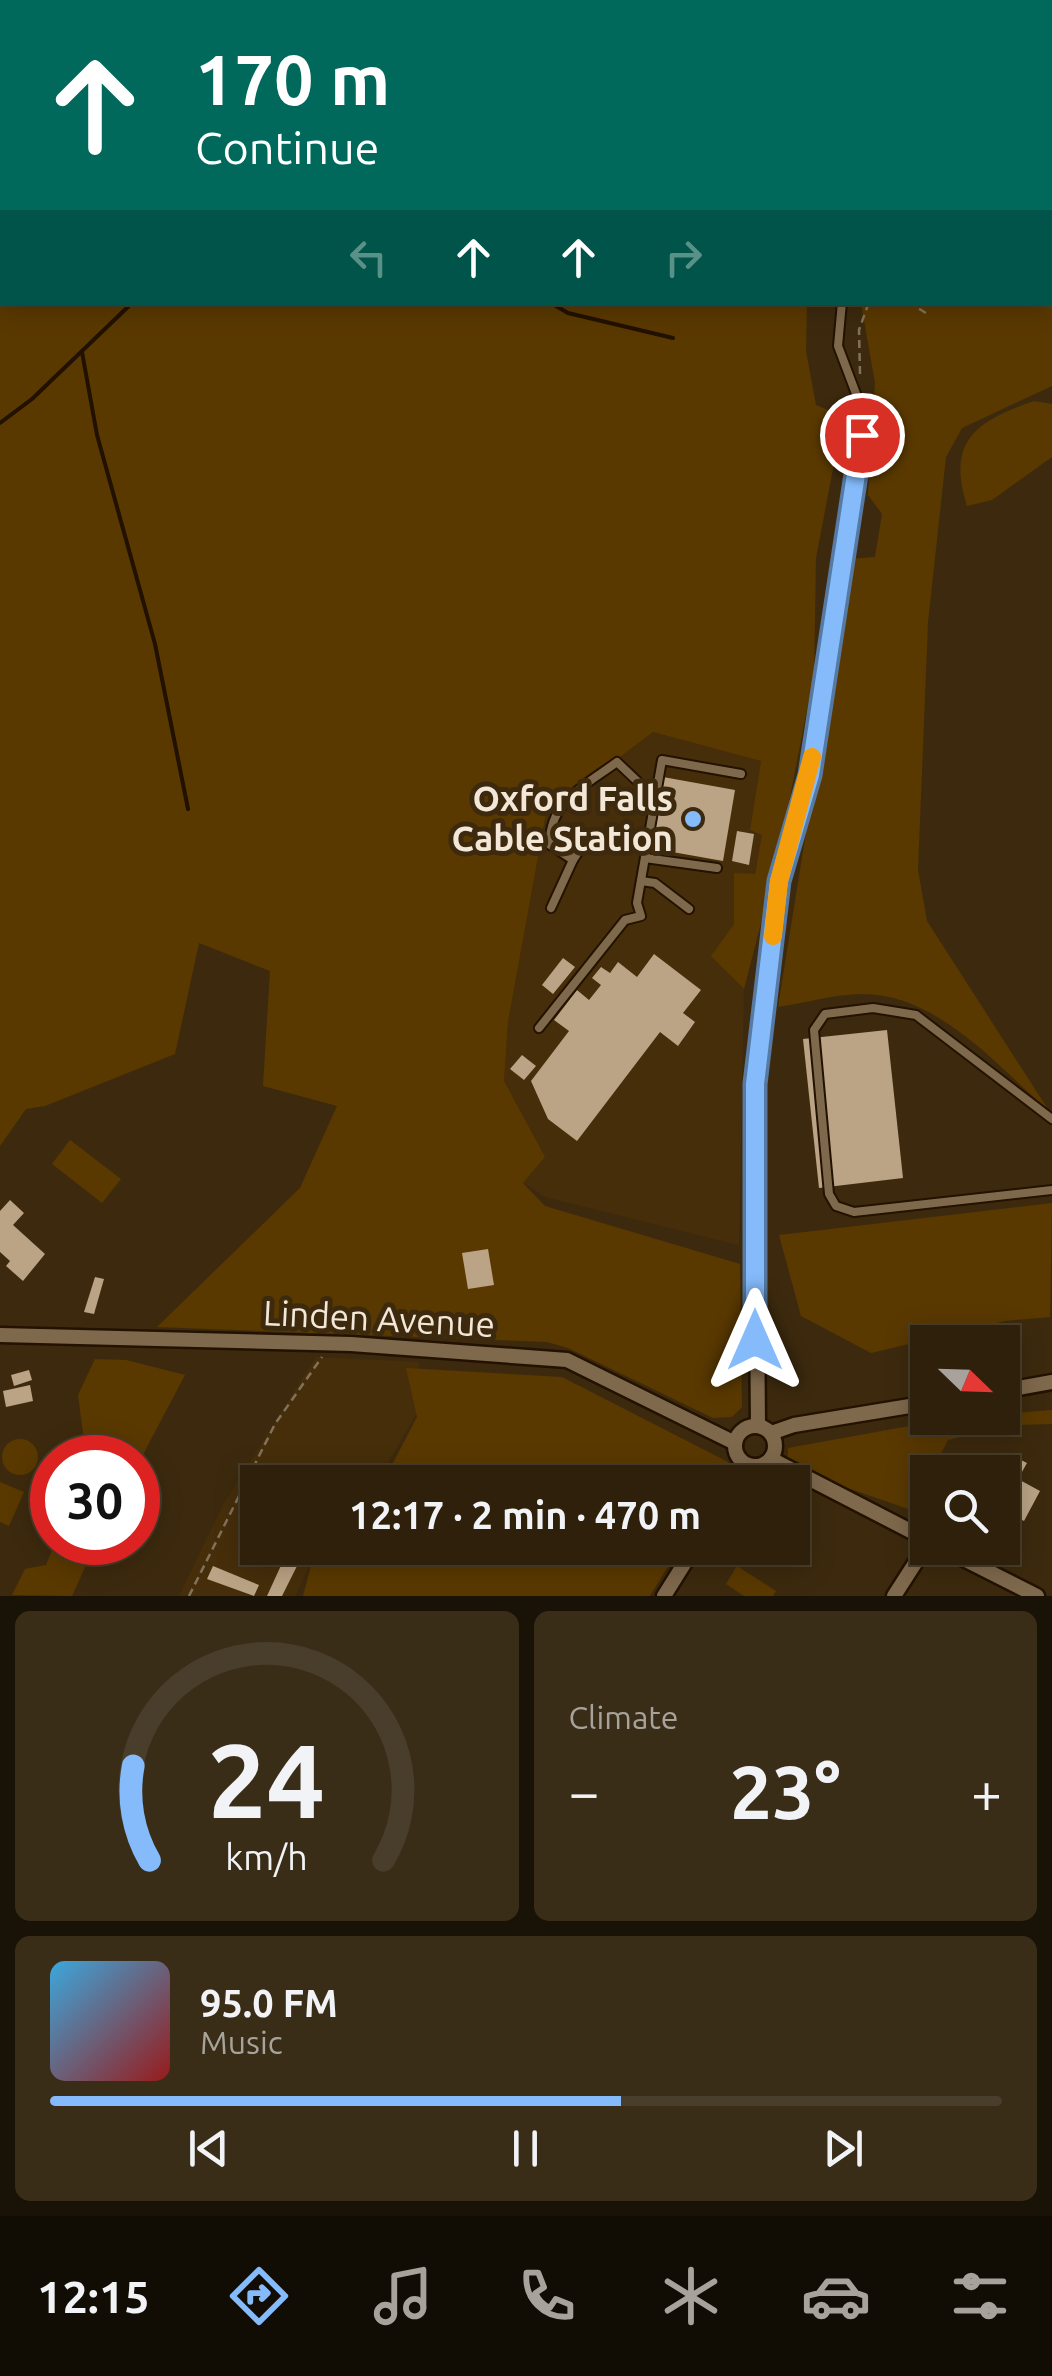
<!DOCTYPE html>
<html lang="en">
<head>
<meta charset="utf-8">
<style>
	body { margin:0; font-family:Ubuntu,sans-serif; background:#3a2d18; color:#f1f3f6; height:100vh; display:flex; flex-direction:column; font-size:38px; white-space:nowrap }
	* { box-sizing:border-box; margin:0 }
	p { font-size:32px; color:#a7a39c }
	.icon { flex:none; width:55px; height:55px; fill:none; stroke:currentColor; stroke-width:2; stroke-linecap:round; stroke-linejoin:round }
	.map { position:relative; height:1596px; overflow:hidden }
	.sheet { display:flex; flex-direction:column; gap:15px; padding:15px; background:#191206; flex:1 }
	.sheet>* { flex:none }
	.hud { position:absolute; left:0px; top:0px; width:1052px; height:305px; box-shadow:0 5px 25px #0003,0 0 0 2px #493e2b; background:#00695c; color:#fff; overflow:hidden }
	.needle { width:65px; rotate:113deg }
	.controls { position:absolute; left:910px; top:1325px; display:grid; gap:20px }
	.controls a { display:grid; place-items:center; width:110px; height:110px; border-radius:0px; background:#2e200a; box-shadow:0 5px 25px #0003,0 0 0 2px #493e2b; font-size:50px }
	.speed { position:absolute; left:30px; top:1435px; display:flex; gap:20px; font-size:50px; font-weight:700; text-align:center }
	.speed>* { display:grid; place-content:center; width:130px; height:130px; border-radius:50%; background:#2e200a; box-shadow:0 5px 25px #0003,0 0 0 2px #493e2b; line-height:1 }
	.speed .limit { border:15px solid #d22; background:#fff; color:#111 }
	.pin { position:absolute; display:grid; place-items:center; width:85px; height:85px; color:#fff; margin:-42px; border:5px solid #fff; border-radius:50%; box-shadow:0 2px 10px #0007 }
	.me { position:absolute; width:110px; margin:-55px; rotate:0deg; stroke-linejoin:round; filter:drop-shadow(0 0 8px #0008) }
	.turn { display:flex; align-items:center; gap:35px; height:210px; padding:0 30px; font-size:45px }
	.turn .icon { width:130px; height:130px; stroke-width:2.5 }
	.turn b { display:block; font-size:70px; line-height:85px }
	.lanes { display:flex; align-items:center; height:95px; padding:0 30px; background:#0003; justify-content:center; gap:50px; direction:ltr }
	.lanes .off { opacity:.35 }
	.big { font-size:75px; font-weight:700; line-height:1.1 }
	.sheet .widget { flex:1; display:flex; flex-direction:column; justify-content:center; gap:15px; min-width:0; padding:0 35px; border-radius:15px; background:#3a2d18 }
	.sheet .dial { align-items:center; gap:0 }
	.dial svg { height:260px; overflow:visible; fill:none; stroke:#493e2b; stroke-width:7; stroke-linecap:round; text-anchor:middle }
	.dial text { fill:#f1f3f6; stroke:none }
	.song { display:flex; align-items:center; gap:30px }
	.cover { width:120px; height:120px; border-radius:15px; background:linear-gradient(135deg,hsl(200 70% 55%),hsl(0 70% 35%)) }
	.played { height:10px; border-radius:5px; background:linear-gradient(90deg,#85bbfb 60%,#493e2b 60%) }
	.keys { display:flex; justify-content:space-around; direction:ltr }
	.heat { display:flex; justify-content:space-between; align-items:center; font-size:55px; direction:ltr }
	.sheet .tiles { flex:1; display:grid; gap:15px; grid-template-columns:1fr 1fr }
	.widget:last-child { grid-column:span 2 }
	.trip { position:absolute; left:240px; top:1465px; width:570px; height:100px; border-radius:0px; background:#2e200a; box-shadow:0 5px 25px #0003,0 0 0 2px #493e2b; font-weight:700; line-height:100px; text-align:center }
	.dock { display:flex; height:160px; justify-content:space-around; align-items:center; background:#120d04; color:#a7a39c }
	.dock .icon { width:70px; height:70px }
	.dock .active { color:#85bbfb }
	.dock b { font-size:45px; color:#f1f3f6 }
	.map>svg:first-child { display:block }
	.built { fill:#462e0a }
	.green { fill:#5a3900 }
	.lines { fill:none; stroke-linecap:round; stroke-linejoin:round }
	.stream { stroke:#210; stroke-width:4 }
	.building { fill:#bba486 }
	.lane-casing { stroke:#231200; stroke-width:12 }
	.street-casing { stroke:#231200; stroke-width:19 }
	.path { stroke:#82725b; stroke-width:2.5; stroke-dasharray:8 5; stroke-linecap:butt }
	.lane { stroke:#7f694d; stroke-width:8 }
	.street { stroke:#7f694d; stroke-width:14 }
	.route-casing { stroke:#567aa3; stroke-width:25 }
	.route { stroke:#85bbfb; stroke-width:18 }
	.slow { stroke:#f59e0b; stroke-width:18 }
	.poi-dot { fill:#85bbfb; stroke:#3d2a0e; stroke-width:4 }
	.labels { text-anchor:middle; stroke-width:10; stroke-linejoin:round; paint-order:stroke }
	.poi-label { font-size:35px; font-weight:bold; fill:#f3e7d7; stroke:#3d2a0e; text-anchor:end }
	.street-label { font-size:35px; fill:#f3e7d7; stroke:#3d2a0e }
</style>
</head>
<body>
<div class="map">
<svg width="1052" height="1596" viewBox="0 0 1052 1596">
	<rect width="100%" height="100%" fill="#3d2a0e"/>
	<!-- built -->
	<g class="built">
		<polygon points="653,732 761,761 750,829 763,834 754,875 734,873 734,924 712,955 744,989 739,1245 545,1197 512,1175 504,1081 508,1022 546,813"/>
		<polygon points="316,1357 419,1362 418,1411 377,1482 258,1482 258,1548 318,1548 295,1596 179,1596 223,1505"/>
	</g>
	<!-- green -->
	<g class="green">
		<polygon points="0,0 1052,0 1050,19 1050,2 2,2 2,302 807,303 806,351 816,405 843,416 816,558 814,674 779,853 744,989 711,956 734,924 734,873 755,874 762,835 750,830 761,761 653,732 546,813 508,1022 504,1081 545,1157 523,1183 545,1206 740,1264 742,1407 732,1417 713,1418 568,1348 547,1342 157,1327 300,1188 337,1106 263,1086 270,971 199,943 175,1054 45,1106 26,1109 0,1146"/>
		<path d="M1052,279V386L962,428L946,457L928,622L918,870L927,921L1049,1111C996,1065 938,994 862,994C835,994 805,1003 778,1007L850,559L875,557L882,514L868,495L875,383L861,303L1050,302Z"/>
		<path d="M1034,401L1052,404V457L992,500L967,506C946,439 977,421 1034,401Z"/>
		<polygon points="70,1140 121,1179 102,1203 52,1164"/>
		<polygon points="1052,1203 1050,1317 1005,1321 871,1353 801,1316 779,1235"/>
		<polygon points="95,1359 126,1360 185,1375 138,1464 138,1458 86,1457 78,1395"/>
		<polygon points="406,1368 562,1377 728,1462 716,1482 383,1482 417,1417"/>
		<polygon points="1052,1410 1052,1424 1014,1425 948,1440 932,1472 928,1472 914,1511 787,1467 788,1448 948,1419"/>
		<circle cx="20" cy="1457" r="18"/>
		<polygon points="0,1482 24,1492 9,1526 0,1522"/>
		<polygon points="55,1543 96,1543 72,1596 12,1595 25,1569 46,1565"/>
		<polygon points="332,1548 679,1548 650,1596 303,1596 311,1565"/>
		<polygon points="737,1566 776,1591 773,1596 744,1596 726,1584"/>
	</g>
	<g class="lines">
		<!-- stream -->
		<g class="stream">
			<polyline points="280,2 281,0"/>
			<polyline points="549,302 568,313 673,338"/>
			<polyline points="82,352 97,435 155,644 188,809"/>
			<polyline points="0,423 32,399 133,302"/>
		</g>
	</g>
	<!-- building -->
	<g class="building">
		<polygon points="663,777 735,790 723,861 650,848"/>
		<polygon points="737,831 754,834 749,865 732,861"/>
		<polygon points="654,954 701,990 683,1013 695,1022 678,1046 660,1032 577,1141 548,1119 531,1081 569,1031 554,1020 577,990 589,1000 601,985 592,978 601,967 610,973 618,962 637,977"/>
		<polygon points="563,958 575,967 553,994 542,985"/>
		<polygon points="887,1030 903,1178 819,1188 803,1039"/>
		<polygon points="522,1055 536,1066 524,1080 510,1069"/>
		<polygon points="10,1200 24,1213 13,1225 45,1254 23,1281 6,1266 10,1261 0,1252 0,1211"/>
		<polygon points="488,1249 494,1285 468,1289 462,1253"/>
		<polygon points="95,1277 104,1279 94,1314 84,1312"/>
		<polygon points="29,1370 32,1380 14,1386 11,1375"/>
		<polygon points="30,1385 33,1401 6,1407 3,1391"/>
		<polygon points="1011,1455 1027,1463 1018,1479 1040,1491 1024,1521 1002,1509 1002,1470"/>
		<polygon points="289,1548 306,1548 282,1596 267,1596"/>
		<polygon points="213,1566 259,1585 254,1596 207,1579"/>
	</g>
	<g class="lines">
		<defs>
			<g id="lane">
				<polyline points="1050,62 1052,61"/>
				<polyline points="645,858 717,868"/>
				<polyline points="573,860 587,839"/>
				<polyline points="641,881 655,883 689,909"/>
				<path d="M551,908L573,860L550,845C548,802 586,785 617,762L655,798"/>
				<polyline points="765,1012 779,881 809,775 861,435 858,399 838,346 842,302"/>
				<polyline points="539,1028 625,920 641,916 637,903 662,760 741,774"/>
				<polyline points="1052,1119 916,1015 873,1008 825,1014 814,1030 829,1194 836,1206 854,1212 1052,1190"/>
			</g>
			<g id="street">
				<polyline points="0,1335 351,1344 567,1360 735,1443"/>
				<polyline points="1002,1391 1052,1382"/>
				<circle cx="755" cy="1446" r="20"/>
				<polyline points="758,1426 755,1083 765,1012"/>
				<polyline points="771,1433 794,1425 928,1403"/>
				<polyline points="771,1459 928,1540"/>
				<polyline points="735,1482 747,1465"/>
				<polyline points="942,1548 1037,1596"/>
				<polyline points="664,1596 694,1548"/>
				<polyline points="894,1596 928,1543"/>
			</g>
		</defs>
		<!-- lane casing -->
		<use href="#lane" class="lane-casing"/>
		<!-- street casing -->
		<use href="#street" class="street-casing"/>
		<!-- path -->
		<g class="path">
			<polyline points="908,302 926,313"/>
			<polyline points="860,374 859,330 869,302"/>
			<polyline points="189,1596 275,1424 322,1357"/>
		</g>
		<!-- lane -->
		<use href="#lane" class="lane"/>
		<!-- street -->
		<use href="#street" class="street"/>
	</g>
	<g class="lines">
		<defs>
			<polyline id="route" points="755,1340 755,1084 779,881 810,775 862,435"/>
		</defs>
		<!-- route casing -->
		<use href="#route" class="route-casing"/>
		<!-- route -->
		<use href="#route" class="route"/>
		<!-- slow -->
		<polyline class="slow" points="773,936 779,881 812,757"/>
	</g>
	<!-- markers -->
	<circle class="poi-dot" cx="693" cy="819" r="10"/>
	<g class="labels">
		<!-- poi labels -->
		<g class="poi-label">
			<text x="673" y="811">Oxford Falls<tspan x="673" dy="40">Cable Station</tspan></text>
		</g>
		<!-- street labels -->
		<g class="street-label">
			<text transform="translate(379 1319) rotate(3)" y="12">Linden Avenue</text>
		</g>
	</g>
</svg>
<div class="controls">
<a><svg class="needle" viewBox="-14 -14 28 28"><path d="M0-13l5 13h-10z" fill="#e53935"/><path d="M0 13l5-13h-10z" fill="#a7a39c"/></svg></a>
<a><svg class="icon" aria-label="search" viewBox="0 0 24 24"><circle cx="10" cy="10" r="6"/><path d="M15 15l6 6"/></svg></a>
</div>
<div class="speed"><div class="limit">30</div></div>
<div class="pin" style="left:862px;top:435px;background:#d93025"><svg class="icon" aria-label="arrive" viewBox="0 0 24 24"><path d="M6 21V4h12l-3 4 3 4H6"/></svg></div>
<svg class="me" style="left:755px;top:1340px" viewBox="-20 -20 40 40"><path d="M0-17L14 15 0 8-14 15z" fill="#85bbfb" stroke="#fff" stroke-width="4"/></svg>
<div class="trip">12:17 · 2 min · 470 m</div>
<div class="hud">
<div class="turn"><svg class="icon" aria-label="ahead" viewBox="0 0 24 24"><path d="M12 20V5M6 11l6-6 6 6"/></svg><div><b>170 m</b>Continue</div></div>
<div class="lanes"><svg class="icon off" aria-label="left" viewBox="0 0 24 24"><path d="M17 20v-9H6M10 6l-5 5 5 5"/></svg><svg class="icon" aria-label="ahead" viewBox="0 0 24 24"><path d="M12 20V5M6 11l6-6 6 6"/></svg><svg class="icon" aria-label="ahead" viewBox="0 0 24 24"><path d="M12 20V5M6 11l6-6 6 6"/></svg><svg class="icon off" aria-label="right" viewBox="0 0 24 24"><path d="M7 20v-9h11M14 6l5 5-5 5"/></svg></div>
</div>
</div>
<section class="sheet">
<div class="tiles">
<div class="widget dial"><svg viewBox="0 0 100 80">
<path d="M14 69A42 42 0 1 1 86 69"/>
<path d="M14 69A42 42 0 0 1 9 40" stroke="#85bbfb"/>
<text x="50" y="56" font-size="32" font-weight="700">24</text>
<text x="50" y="72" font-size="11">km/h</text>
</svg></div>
<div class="widget"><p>Climate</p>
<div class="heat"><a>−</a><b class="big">23°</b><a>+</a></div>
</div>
<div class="widget">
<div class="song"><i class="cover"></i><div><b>95.0 FM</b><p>Music</p></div></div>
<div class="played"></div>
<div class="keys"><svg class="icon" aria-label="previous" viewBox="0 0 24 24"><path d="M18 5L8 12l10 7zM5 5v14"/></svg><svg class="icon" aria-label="pause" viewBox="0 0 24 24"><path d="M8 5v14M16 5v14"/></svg><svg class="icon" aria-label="next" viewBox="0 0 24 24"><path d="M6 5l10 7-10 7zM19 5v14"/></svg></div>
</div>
</div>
</section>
<nav class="dock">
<b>12:15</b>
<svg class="icon active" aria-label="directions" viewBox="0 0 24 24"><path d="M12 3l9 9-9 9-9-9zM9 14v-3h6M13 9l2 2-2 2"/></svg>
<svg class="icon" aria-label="music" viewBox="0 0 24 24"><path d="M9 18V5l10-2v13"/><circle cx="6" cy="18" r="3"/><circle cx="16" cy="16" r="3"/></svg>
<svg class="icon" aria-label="phone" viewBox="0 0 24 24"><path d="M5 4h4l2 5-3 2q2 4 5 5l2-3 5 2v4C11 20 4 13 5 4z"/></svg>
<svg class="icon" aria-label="climate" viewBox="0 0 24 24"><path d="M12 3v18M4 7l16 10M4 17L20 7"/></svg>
<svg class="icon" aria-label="car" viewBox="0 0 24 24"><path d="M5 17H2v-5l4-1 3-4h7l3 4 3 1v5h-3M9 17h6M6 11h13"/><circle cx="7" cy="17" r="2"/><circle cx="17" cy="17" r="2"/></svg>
<svg class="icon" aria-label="filters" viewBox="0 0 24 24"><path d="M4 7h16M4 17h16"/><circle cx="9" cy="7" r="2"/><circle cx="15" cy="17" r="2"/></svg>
</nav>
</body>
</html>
